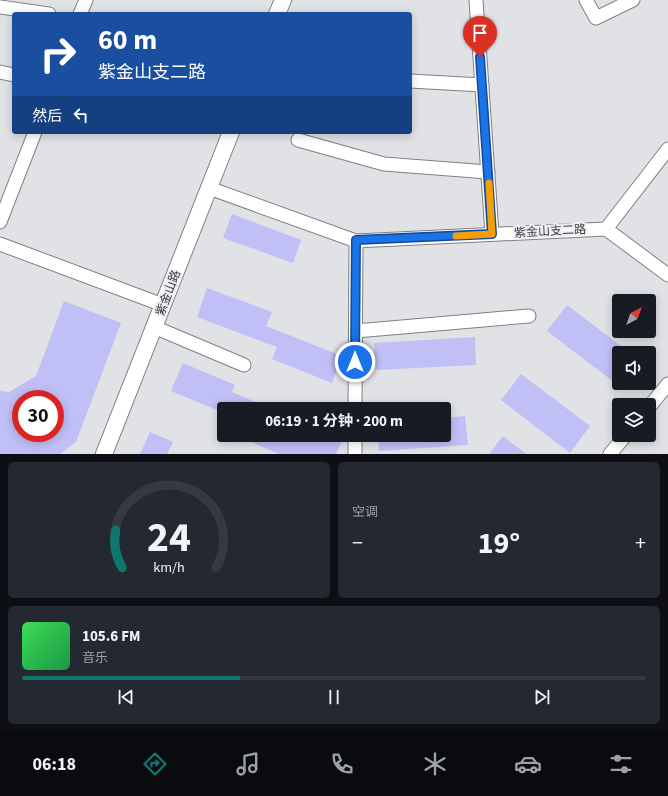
<!DOCTYPE html>
<html lang="zh">
<head>
<meta charset="utf-8">
<style>
	body { margin:0; font-family:"Source Sans 3","Noto Sans SC",sans-serif; background:#242831; color:#f1f3f6; height:100vh; display:flex; flex-direction:column; font-size:15px; white-space:nowrap }
	* { box-sizing:border-box; margin:0 }
	p { font-size:13px; color:#9ea1a6 }
	.icon { flex:none; width:22px; height:22px; fill:none; stroke:currentColor; stroke-width:2; stroke-linecap:round; stroke-linejoin:round }
	.map { position:relative; height:454px; overflow:hidden }
	.sheet { display:flex; flex-direction:column; gap:8px; padding:8px; background:#0d0f14; flex:1 }
	.sheet>* { flex:none }
	.top-card { position:absolute; left:12px; top:12px; width:400px; height:122px; border-radius:4px; box-shadow:0 2px 10px #0003; background:#1a4fa0; color:#fff; overflow:hidden }
	.needle { width:26px; rotate:41deg }
	.buttons { position:absolute; left:612px; top:294px; display:grid; gap:8px }
	.buttons a { display:grid; place-items:center; width:44px; height:44px; border-radius:4px; background:#171b24; box-shadow:0 2px 10px #0003; font-size:20px }
	.speed { position:absolute; left:12px; top:390px; display:flex; gap:8px; font-size:20px; font-weight:700; text-align:center }
	.speed>* { display:grid; place-content:center; width:52px; height:52px; border-radius:50%; background:#171b24; box-shadow:0 2px 10px #0003; line-height:1 }
	.speed .limit { border:6px solid #d22; background:#fff; color:#111 }
	.pin { position:absolute; display:grid; place-items:center; width:34px; height:34px; color:#fff; margin:-41px -17px; border-radius:50% 50% 50% 0; rotate:-45deg; box-shadow:0 0 4px #0007 }
	.pin .icon { rotate:45deg }
	.me { position:absolute; width:44px; margin:-22px; rotate:0deg; stroke-linejoin:round; filter:drop-shadow(0 0 3px #0008) }
	.turn { display:flex; align-items:center; gap:14px; height:84px; padding:0 20px; font-size:18px }
	.turn .icon { width:52px; height:52px; stroke-width:2.5 }
	.turn b { display:block; font-size:28px; line-height:34px }
	.then { display:flex; align-items:center; height:38px; padding:0 20px; background:#0003; gap:8px; font-size:15px }
	.big { font-size:30px; font-weight:700; line-height:1.1 }
	.sheet .tile { flex:1; display:flex; flex-direction:column; justify-content:center; gap:6px; min-width:0; padding:0 14px; border-radius:6px; background:#242831 }
	.sheet .dial { align-items:center; gap:0 }
	.dial svg { height:104px; overflow:visible; fill:none; stroke:#363941; stroke-width:7; stroke-linecap:round; text-anchor:middle }
	.dial text { fill:#f1f3f6; stroke:none }
	.song { display:flex; align-items:center; gap:12px }
	.cover { width:48px; height:48px; border-radius:6px; background:linear-gradient(135deg,hsl(130 70% 55%),hsl(140 70% 35%)) }
	.played { height:4px; border-radius:2px; background:linear-gradient(90deg,#0f766e 35%,#363941 35%) }
	.keys { display:flex; justify-content:space-around; direction:ltr }
	.heat { display:flex; justify-content:space-between; align-items:center; font-size:22px; direction:ltr }
	.sheet .tiles { flex:1; display:grid; gap:8px; grid-template-columns:1fr 1fr }
	.tile:last-child { grid-column:span 2 }
	.trip { position:absolute; left:217px; top:402px; width:234px; height:40px; border-radius:4px; background:#171b24; box-shadow:0 2px 10px #0003; font-weight:700; line-height:40px; text-align:center }
	.dock { display:flex; height:64px; justify-content:space-around; align-items:center; background:#090b0e; color:#9ea1a6 }
	.dock .icon { width:28px; height:28px }
	.dock .selected { color:#0f766e }
	.dock b { font-size:18px; color:#f1f3f6 }
	.map>svg:first-child { display:block }
	.building { fill:#c0bff6; fill-rule:evenodd }
	.lines { fill:none; stroke-linecap:round; stroke-linejoin:round }
	.minor-casing { stroke:#808083; stroke-width:15 }
	.tertiary-casing { stroke:#808083; stroke-width:18 }
	.minor { stroke:#fff; stroke-width:13 }
	.tertiary { stroke:#fff; stroke-width:16 }
	.route-casing { stroke:#114b97; stroke-width:10 }
	.route { stroke:#1a73e8; stroke-width:7 }
	.slow { stroke:#f59e0b; stroke-width:7 }
	.labels { text-anchor:middle; stroke-width:4; stroke-linejoin:round; paint-order:stroke }
	.street-label { font-size:12px; fill:#3a3a3c; stroke:#eeeff2 }
</style>
</head>
<body>
<div class="map">
<svg width="668" height="454" viewBox="0 0 668 454">
	<rect width="100%" height="100%" fill="#e1e2e5"/>
	<!-- building -->
	<g class="building">
		<polygon points="232,214 301,240 293,263 223,238"/>
		<polygon points="207,288 272,312 266,326 342,356 332,383 272,359 277,347 197,317"/>
		<path d="M64,301L121,323L76,442L60,454H0V391L9,392L36,376ZM21,399H55V433H21Z"/>
		<polygon points="567,305 630,353 619,353 619,386 547,331"/>
		<polygon points="475,337 476,365 376,370 374,343"/>
		<polygon points="183,363 235,385 232,392 272,409 224,409 224,413 171,391"/>
		<polygon points="521,374 590,426 570,453 501,400"/>
		<polygon points="465,416 468,445 379,451 378,435 444,435 444,418"/>
		<polygon points="150,432 173,442 167,454 140,454"/>
		<polygon points="235,435 333,435 343,439 336,454 279,454"/>
		<polygon points="503,436 526,454 489,454"/>
	</g>
	<g class="lines">
		<defs>
			<g id="minor">
				<polyline points="476,0 492,234"/>
				<polyline points="586,0 596,18 633,0"/>
				<polyline points="0,7 49,14"/>
				<polyline points="80,14 86,0"/>
				<polyline points="0,72 14,75"/>
				<polyline points="410,81 482,85"/>
				<polyline points="298,140 384,164 488,172"/>
				<polyline points="209,188 356,241 606,229 668,275"/>
				<polyline points="0,222 35,132"/>
				<polyline points="606,229 668,149"/>
				<polyline points="0,244 163,305"/>
				<polyline points="154,327 244,365"/>
				<polyline points="356,331 529,316"/>
				<polyline points="649,407 668,384"/>
				<polyline points="355,409 356,241"/>
				<polyline points="355,454 355,435"/>
				<polyline points="610,454 626,435"/>
			</g>
			<g id="tertiary">
				<polyline points="277,14 283,0"/>
				<polyline points="104,454 231,132"/>
			</g>
		</defs>
		<!-- minor casing -->
		<use href="#minor" class="minor-casing"/>
		<!-- tertiary casing -->
		<use href="#tertiary" class="tertiary-casing"/>
		<!-- minor -->
		<use href="#minor" class="minor"/>
		<!-- tertiary -->
		<use href="#tertiary" class="tertiary"/>
	</g>
	<g class="lines">
		<defs>
			<polyline id="route" points="355,362 356,240 492,234 480,57"/>
		</defs>
		<!-- route casing -->
		<use href="#route" class="route-casing"/>
		<!-- route -->
		<use href="#route" class="route"/>
		<!-- slow -->
		<polyline class="slow" points="456,236 492,234 489,183"/>
	</g>
	<g class="labels">
		<!-- street labels -->
		<g class="street-label">
			<text transform="translate(550 231) rotate(-3)" y="4">紫金山支二路</text>
			<text transform="translate(168 293) rotate(-69)" y="4">紫金山路</text>
		</g>
	</g>
</svg>
<div class="buttons">
<a><svg class="needle" viewBox="-14 -14 28 28"><path d="M0-13l5 13h-10z" fill="#e53935"/><path d="M0 13l5-13h-10z" fill="#9ea1a6"/></svg></a>
<a><svg class="icon" aria-label="sound" viewBox="0 0 24 24"><path d="M4 9h4l5-4v14l-5-4H4zM17 9q2 3 0 6"/></svg></a>
<a><svg class="icon" aria-label="layers" viewBox="0 0 24 24"><path d="M12 4l9 5-9 5-9-5zM3 14l9 5 9-5"/></svg></a>
</div>
<div class="speed"><div class="limit">30</div></div>
<div class="pin" style="left:480px;top:57px;background:#d93025"><svg class="icon" aria-label="arrive" viewBox="0 0 24 24"><path d="M6 21V4h12l-3 4 3 4H6"/></svg></div>
<svg class="me" style="left:355px;top:362px" viewBox="-20 -20 40 40"><circle r="17" fill="#1a73e8" stroke="#fff" stroke-width="3"/><path d="M0-11L8 9 0 5-8 9z" fill="#fff"/></svg>
<div class="trip">06:19 · 1 分钟 · 200 m</div>
<div class="top-card">
<div class="turn"><svg class="icon" aria-label="right" viewBox="0 0 24 24"><path d="M7 20v-9h11M14 6l5 5-5 5"/></svg><div><b>60 m</b>紫金山支二路</div></div>
<div class="then">然后<svg class="icon" aria-label="left" viewBox="0 0 24 24"><path d="M17 20v-9H6M10 6l-5 5 5 5"/></svg></div>
</div>
</div>
<section class="sheet">
<div class="tiles">
<div class="tile dial"><svg viewBox="0 0 100 80">
<path d="M14 69A42 42 0 1 1 86 69"/>
<path d="M14 69A42 42 0 0 1 9 40" stroke="#0f766e"/>
<text x="50" y="56" font-size="32" font-weight="700">24</text>
<text x="50" y="72" font-size="11">km/h</text>
</svg></div>
<div class="tile"><p>空调</p>
<div class="heat"><a>−</a><b class="big">19°</b><a>+</a></div>
</div>
<div class="tile">
<div class="song"><i class="cover"></i><div><b>105.6 FM</b><p>音乐</p></div></div>
<div class="played"></div>
<div class="keys"><svg class="icon" aria-label="previous" viewBox="0 0 24 24"><path d="M18 5L8 12l10 7zM5 5v14"/></svg><svg class="icon" aria-label="pause" viewBox="0 0 24 24"><path d="M8 5v14M16 5v14"/></svg><svg class="icon" aria-label="next" viewBox="0 0 24 24"><path d="M6 5l10 7-10 7zM19 5v14"/></svg></div>
</div>
</div>
</section>
<nav class="dock">
<b>06:18</b>
<svg class="icon selected" aria-label="directions" viewBox="0 0 24 24"><path d="M12 3l9 9-9 9-9-9zM9 14v-3h6M13 9l2 2-2 2"/></svg>
<svg class="icon" aria-label="music" viewBox="0 0 24 24"><path d="M9 18V5l10-2v13"/><circle cx="6" cy="18" r="3"/><circle cx="16" cy="16" r="3"/></svg>
<svg class="icon" aria-label="phone" viewBox="0 0 24 24"><path d="M5 4h4l2 5-3 2q2 4 5 5l2-3 5 2v4C11 20 4 13 5 4z"/></svg>
<svg class="icon" aria-label="climate" viewBox="0 0 24 24"><path d="M12 3v18M4 7l16 10M4 17L20 7"/></svg>
<svg class="icon" aria-label="car" viewBox="0 0 24 24"><path d="M5 17H2v-5l4-1 3-4h7l3 4 3 1v5h-3M9 17h6M6 11h13"/><circle cx="7" cy="17" r="2"/><circle cx="17" cy="17" r="2"/></svg>
<svg class="icon" aria-label="filters" viewBox="0 0 24 24"><path d="M4 7h16M4 17h16"/><circle cx="9" cy="7" r="2"/><circle cx="15" cy="17" r="2"/></svg>
</nav>
</body>
</html>
